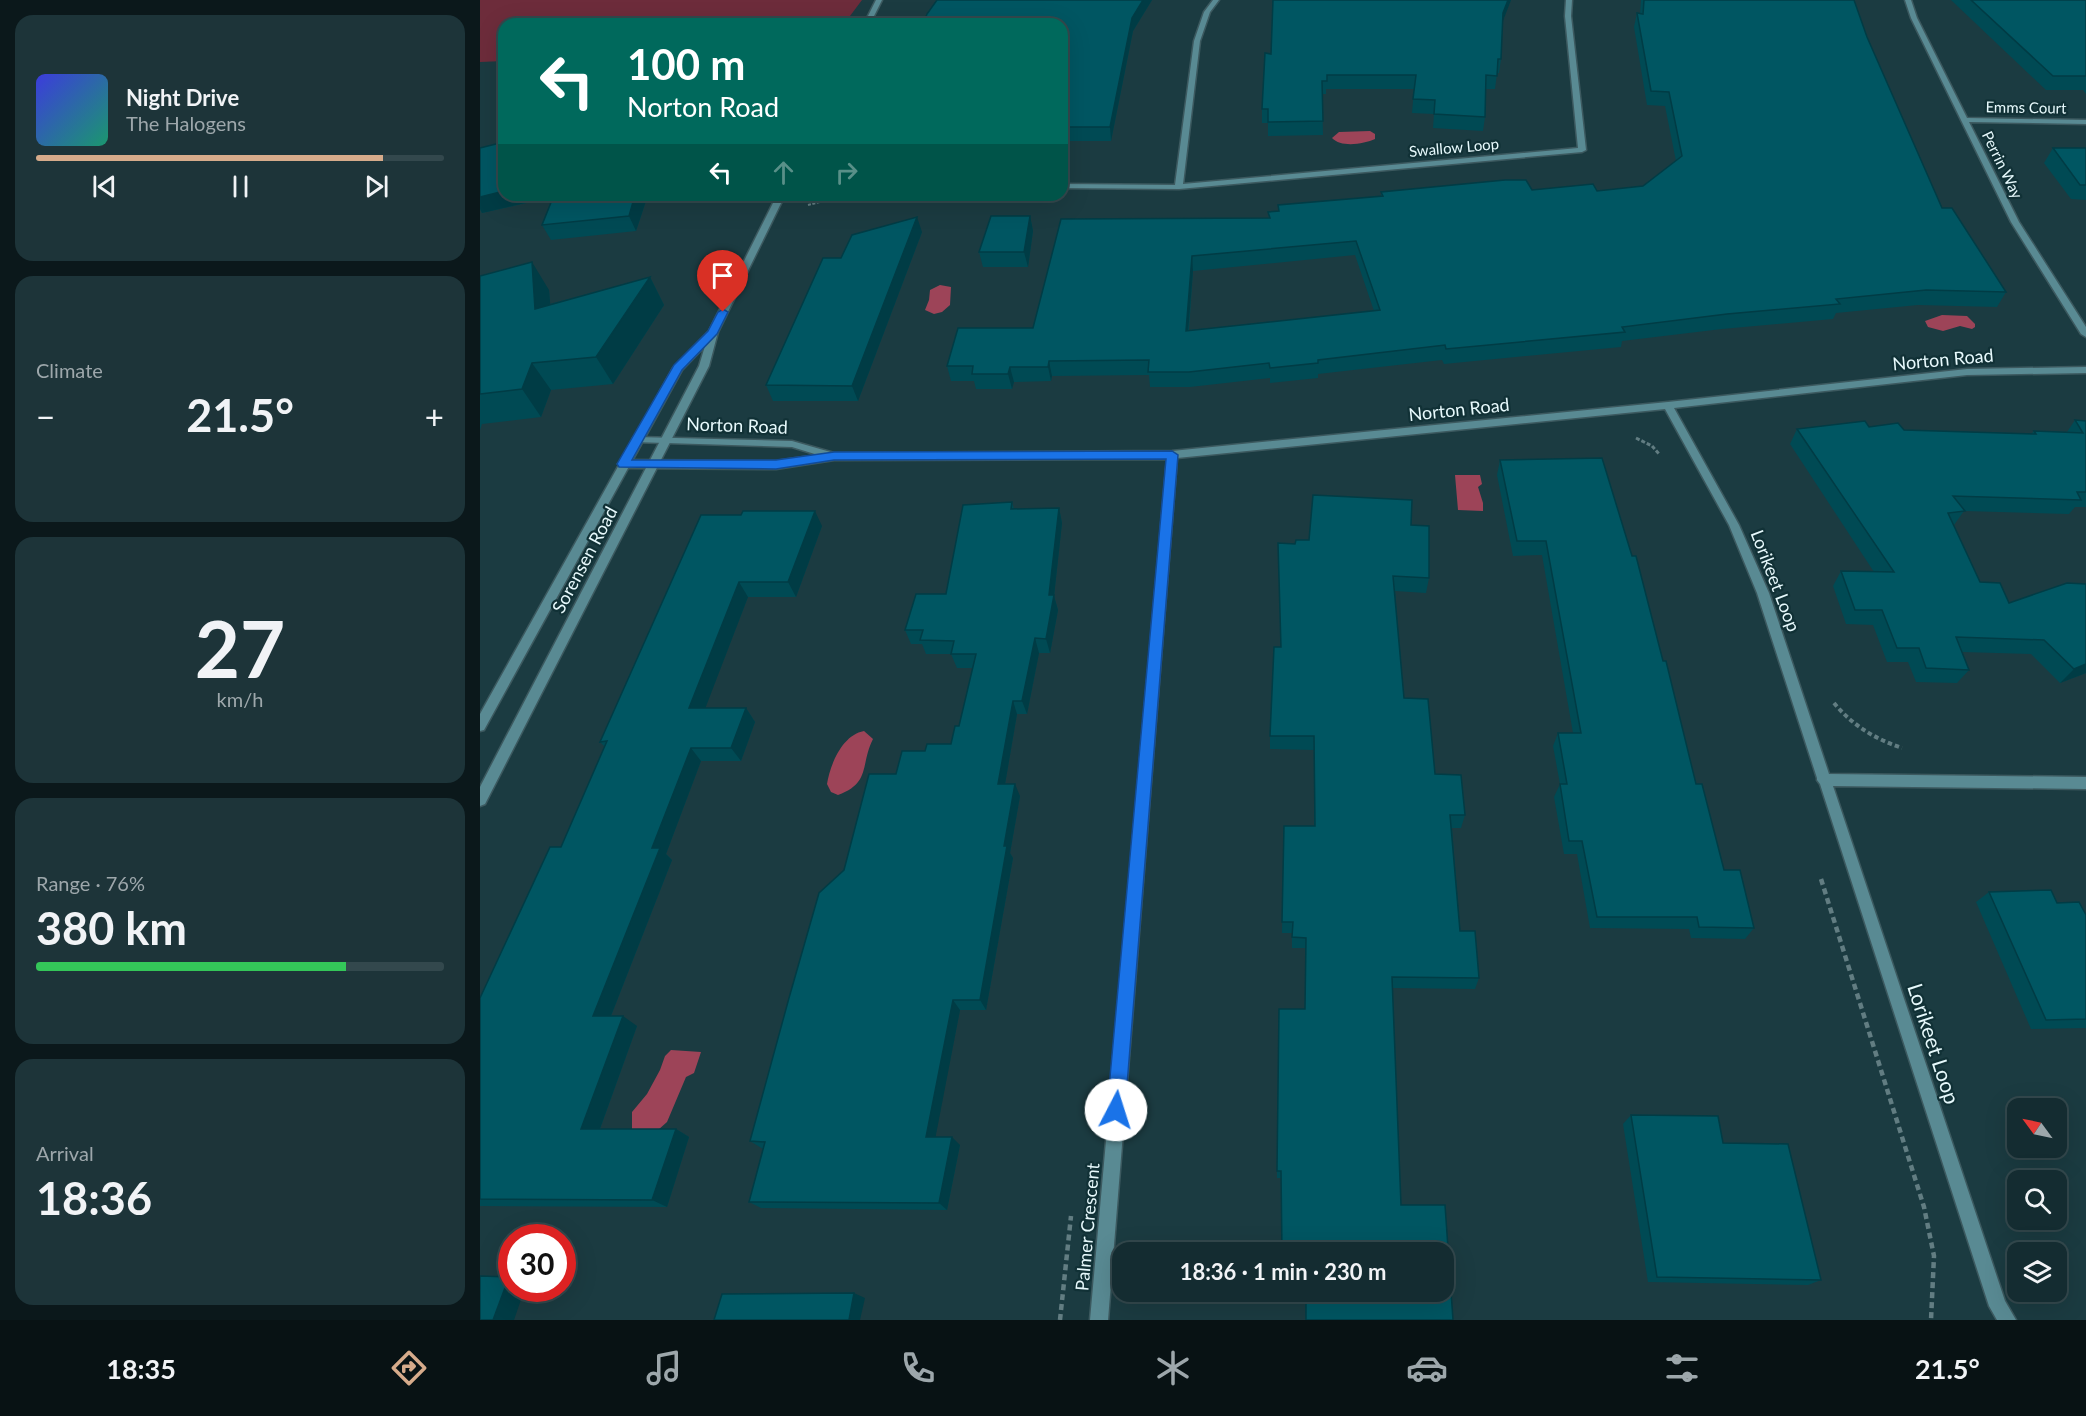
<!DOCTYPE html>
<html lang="en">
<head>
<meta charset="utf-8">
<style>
	body { margin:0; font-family:Lato,sans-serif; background:#1d3439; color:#f1f3f6; height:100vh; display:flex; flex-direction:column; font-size:22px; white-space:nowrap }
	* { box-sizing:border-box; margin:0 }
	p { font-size:20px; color:#9da7ab }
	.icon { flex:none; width:33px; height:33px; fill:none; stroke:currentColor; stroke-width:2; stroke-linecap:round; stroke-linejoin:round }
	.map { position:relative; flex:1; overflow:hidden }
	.drawer { display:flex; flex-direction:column; gap:15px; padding:15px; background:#0b181b; width:480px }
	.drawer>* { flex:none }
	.hud { position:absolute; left:18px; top:18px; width:570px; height:183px; border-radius:18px; box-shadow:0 6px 24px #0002,0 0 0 2px #33484d; background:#00695c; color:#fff; overflow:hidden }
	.needle { width:39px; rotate:303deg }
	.fabs { position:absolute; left:1527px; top:1098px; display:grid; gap:12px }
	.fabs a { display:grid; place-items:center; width:60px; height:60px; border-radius:12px; background:#142c31; box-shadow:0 6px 24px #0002,0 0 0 2px #33484d; font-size:30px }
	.speed { position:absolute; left:18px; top:1224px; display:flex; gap:12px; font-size:30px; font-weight:700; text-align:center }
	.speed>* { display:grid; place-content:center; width:78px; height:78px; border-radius:50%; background:#142c31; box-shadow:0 6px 24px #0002,0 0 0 2px #33484d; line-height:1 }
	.speed .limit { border:9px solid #d22; background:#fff; color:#111 }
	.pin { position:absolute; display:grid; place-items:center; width:51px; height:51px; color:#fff; margin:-62px -26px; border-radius:50% 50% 50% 0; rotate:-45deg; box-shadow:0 0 6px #0007 }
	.pin .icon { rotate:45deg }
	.me { position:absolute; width:66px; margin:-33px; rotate:5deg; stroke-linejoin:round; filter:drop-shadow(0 0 4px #0008) }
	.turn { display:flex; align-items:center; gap:21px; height:126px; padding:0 30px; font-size:27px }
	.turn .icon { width:78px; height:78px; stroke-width:2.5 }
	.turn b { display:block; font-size:42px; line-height:51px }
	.lanes { display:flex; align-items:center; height:57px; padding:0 30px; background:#0003; justify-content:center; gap:30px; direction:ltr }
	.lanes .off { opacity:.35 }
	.big { font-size:45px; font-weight:700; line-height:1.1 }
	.drawer .card { flex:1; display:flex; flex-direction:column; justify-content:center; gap:9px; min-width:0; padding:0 21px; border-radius:18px; background:#1d3439 }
	.drawer .dial { align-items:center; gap:0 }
	.dial b { font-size:78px; line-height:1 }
	.song { display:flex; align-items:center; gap:18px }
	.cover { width:72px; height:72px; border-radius:9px; background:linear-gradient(135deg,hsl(240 70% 55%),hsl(160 70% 35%)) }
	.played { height:6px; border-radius:3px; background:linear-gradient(90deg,#d6ab8b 85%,#33484d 85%) }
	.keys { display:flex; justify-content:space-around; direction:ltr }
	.heat { display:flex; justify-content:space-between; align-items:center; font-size:33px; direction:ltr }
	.charge { height:9px; border-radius:4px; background:linear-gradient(90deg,#34c759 76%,#33484d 0) }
	.trip { position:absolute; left:632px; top:1242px; width:342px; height:60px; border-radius:18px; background:#142c31; box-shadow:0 6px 24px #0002,0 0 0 2px #33484d; font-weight:700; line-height:60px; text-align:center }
	.dock { display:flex; height:96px; justify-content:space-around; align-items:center; background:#081214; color:#9da7ab }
	.dock .icon { width:42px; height:42px }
	.dock .current { color:#d6ab8b }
	.dock b { font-size:27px; color:#f1f3f6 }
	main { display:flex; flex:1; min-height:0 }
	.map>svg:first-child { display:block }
	.green { fill:#6d2c3b }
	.water { fill:#9d4458 }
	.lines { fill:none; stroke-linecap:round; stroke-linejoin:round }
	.minor-casing { stroke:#3c595f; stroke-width:3 }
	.tertiary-casing { stroke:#3c595f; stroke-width:3 }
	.path-far3 { stroke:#627d82; stroke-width:2; stroke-dasharray:3 1.5; stroke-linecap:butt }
	.path-far2 { stroke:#627d82; stroke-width:3; stroke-dasharray:4 2; stroke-linecap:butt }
	.path-far1 { stroke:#627d82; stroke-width:4; stroke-dasharray:4.5 3; stroke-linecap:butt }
	.path { stroke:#627d82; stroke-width:4.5; stroke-dasharray:6 4; stroke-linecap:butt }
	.minor { fill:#598a93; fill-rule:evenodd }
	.tertiary { fill:#598a93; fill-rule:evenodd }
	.wall { fill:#004a54; fill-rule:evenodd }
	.shaded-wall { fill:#003c45 }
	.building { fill:#005662; stroke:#003c45; stroke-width:1.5; fill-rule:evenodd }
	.route { fill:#1a73e8; stroke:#114b97; stroke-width:1.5 }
	.labels { text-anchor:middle; stroke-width:4.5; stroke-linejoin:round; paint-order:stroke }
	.far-street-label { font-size:15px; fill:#e7f9fc; stroke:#113136 }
	.street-label { font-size:18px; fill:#e7f9fc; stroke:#113136 }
	.near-street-label { font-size:21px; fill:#e7f9fc; stroke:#113136 }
</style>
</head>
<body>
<main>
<section class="drawer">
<div class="card">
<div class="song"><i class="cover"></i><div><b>Night Drive</b><p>The Halogens</p></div></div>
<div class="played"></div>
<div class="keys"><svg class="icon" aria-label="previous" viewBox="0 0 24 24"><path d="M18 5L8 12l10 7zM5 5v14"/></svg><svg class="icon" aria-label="pause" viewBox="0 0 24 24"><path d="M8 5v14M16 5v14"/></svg><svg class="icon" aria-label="next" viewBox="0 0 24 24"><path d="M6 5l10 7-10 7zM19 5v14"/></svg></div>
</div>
<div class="card"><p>Climate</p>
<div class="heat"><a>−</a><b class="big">21.5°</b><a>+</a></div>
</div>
<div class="card dial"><b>27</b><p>km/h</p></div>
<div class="card"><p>Range · 76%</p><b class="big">380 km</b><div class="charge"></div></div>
<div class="card"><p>Arrival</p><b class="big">18:36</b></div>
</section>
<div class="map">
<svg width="1606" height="1320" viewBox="0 0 1606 1320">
	<rect width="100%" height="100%" fill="#1b3b41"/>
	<!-- green -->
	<polygon class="green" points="0,0 382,0 364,24 24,24 24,61 0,62"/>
	<!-- water -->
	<g class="water">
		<path d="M890,131L895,134V139C884,144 861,148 852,138L859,132Z"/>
		<polygon points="460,285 471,287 470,305 462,312 454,314 445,310 449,300 450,290"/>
		<polygon points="1462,315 1487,316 1495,324 1495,327 1492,329 1480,326 1463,331 1448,327 1445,321"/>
		<polygon points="975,475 1000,475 1002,484 998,487 1003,503 1003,511 978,510"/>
		<path d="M384,731L393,739C380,765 391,783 358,795L351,792L347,784C350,765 362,735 384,731Z"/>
		<polygon points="191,1050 221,1052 214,1073 206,1077 187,1122 178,1130 152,1129 152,1112 167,1094 180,1070 185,1056"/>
	</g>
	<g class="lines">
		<defs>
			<g id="minor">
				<polygon points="733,0 739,0 730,12 720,41 703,184 1098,148 1085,16 1086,0 1092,0 1091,16 1106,150 1102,152 699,189 582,188 582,184 695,185 714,41 724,12"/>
				<polygon points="1425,0 1431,0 1437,18 1487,118 1606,120 1606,124 1489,122 1539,222 1606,327 1606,337 1601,334 1531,222 1431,18"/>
				<polygon points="1606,367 1606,373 1487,375 1194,408 1259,525 1289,593 1349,774 1606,777 1606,789 1353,786 1525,1301 1536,1320 1517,1320 1509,1306 1340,784 1337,780 1337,778 1277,593 1249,525 1185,409 697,458 628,1320 610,1320 687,459 354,460 296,469 143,468 138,464 143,460 296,461 338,455 312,447 153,442 153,438 157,437 312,441 354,453 692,451 1188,402 1487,369"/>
			</g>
			<g id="tertiary">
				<polygon points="396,0 402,0 390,24 384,24"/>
				<polygon points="297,195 305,195 238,332 229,366 5,804 0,806 0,787 219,366 225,346 202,370 4,730 0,731 0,714 193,368 229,331"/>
			</g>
		</defs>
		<!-- minor casing -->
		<use href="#minor" class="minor-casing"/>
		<!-- tertiary casing -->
		<use href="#tertiary" class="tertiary-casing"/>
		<!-- path-far3 -->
		<polyline class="path-far3" points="328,205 360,197 563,198"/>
		<!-- path-far2 -->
		<polyline class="path-far2" points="1156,438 1172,446 1179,454"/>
		<!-- path-far1 -->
		<path class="path-far1" d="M1354,703C1372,725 1395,739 1422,748"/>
		<!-- path -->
		<g class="path">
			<polyline points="1341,879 1444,1207 1454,1256 1451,1320"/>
			<polyline points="580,1320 591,1216"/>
		</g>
		<!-- minor -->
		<use href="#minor" class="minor"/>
		<!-- tertiary -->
		<use href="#tertiary" class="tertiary"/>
	</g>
	<!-- wall -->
	<g class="wall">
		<polygon points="457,0 672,0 653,31 631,141 582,141 582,24"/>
		<polygon points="1031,0 1022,22 1021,59 1019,73 1017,73 1015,89 1006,89 1005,117 1003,131 953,128 954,114 932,113 934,89 846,89 846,94 842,94 843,135 788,136 788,123 782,123 782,109 791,54"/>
		<path d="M1161,0H1374L1387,37L1462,208L1526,292L1517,307L1438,305L1356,313L1353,319L1242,329L1142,341L1141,347L964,364L962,360L838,374V378L790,383V378L710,387H670L669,375L572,376L571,381L534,382L532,389H496L494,381H471L467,366L553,328L789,218L788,212L798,211V205L901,196V192L1052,190L1117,191L1163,186L1196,161L1185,106L1167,105L1154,27L1157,13L1160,14ZM875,255L894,311L709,330L713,271Z"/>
		<polygon points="1471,0 1606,0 1606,94 1603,90 1566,90"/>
		<polygon points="0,148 24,195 168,195 156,231 71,240 62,225 73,197 2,213 0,209"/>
		<polygon points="1573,148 1606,148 1606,200 1591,199 1564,163"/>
		<polygon points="550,216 553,231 548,267 503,267 499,252"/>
		<polygon points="442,232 378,401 293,401 286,385"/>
		<polygon points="0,276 69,290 70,304 170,277 184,305 133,384 71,390 61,417 2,424 0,430"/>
		<polygon points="1595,420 1606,421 1606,507 1595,507 1589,514 1484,511 1474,525 1500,582 1529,603 1606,673 1580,683 1551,654 1482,652 1489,670 1477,683 1436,682 1428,662 1407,662 1393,625 1366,624 1353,586 1361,571 1394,572 1310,444 1317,429 1389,427 1424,430 1551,434 1554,431 1587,432"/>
		<polygon points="1020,460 1183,661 1216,784 1244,870 1274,928 1265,939 1211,938 1209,929 1110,928 1097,854 1084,854 1074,797 1080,784 1073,746 1078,733 1093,733 1062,555 1033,556 1017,475"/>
		<polygon points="833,495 932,500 931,525 949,526 949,578 946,593 915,591 924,698 948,699 955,774 981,775 985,815 981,828 972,828 980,931 995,931 999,978 995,989 912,988 921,1205 965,1205 973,1320 826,1320 825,1292 963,1292 963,1252 802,1252 801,1178 797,1178 797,1171 799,1009 825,1009 825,948 812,948 812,933 802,933 804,826 834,826 834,750 790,749 790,736 794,647 801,647 798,543 815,544 816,540 829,540"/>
		<polygon points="532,502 534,509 579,508 582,523 574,596 578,610 570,653 559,653 547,714 537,714 525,784 540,796 530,853 533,858 506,1010 480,1010 455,1137 480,1145 467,1210 281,1208 269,1202 283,1149 270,1141 364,870 416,774 445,751 471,744 479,726 493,668 477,668 471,654 446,654 442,644 431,644 425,630 466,594"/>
		<polygon points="221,515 342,526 316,597 268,597 225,708 266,708 275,722 261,761 221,761 186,854 192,860 131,1016 157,1026 120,1129 196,1129 209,1137 187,1207 0,1206 0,998 81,847 125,747 120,742"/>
		<polygon points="1509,892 1577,903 1606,915 1606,1028 1551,1029 1496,902"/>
		<polygon points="1151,1115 1243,1143 1341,1280 1328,1285 1168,1282 1143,1124"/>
	</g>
	<!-- shaded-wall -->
	<g class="shaded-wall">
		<polygon points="663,0 672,0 653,31 631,141 630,127 652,18"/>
		<polygon points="1028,0 1031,0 1021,26 1023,13"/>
		<polygon points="24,191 24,195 80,195 2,213 0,209 0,197"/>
		<polygon points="155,195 168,195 156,231 149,216"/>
		<polygon points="550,216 553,231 548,267 544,252"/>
		<polygon points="437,217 442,232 378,401 372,386"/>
		<polygon points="712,256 713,271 707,345 706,331"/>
		<polygon points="52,262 69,290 73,336 55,309"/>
		<polygon points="170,277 184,305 133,384 116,357"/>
		<polygon points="569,361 572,376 571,381 568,367"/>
		<polygon points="52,363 71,390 61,417 42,389"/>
		<polygon points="530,367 534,382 532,389 528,374"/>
		<polygon points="579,508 582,523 574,596 578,610 570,653 566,639 569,595"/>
		<polygon points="335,511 342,526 316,597 308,582"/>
		<polygon points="259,582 268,597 220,722 209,708"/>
		<polygon points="555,638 559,653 547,714 542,701"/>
		<polygon points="1606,664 1606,673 1580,683 1594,669"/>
		<polygon points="533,701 537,714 523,796 518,784"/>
		<polygon points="266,708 275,722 261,761 251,748"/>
		<polygon points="211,748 221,761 186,854 192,860 127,1026 113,1016 172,848"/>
		<polygon points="535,784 540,796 530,853 533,858 506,1010 500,1000 524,846"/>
		<polygon points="473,1000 480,1010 454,1145 446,1137"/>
		<polygon points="143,1016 157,1026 117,1137 101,1129"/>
		<polygon points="196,1129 209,1137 187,1207 172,1200"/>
		<polygon points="472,1137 480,1145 467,1210 459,1203"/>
		<polygon points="29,1277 32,1277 32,1288 45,1288 34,1320 13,1320"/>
		<polygon points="374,1293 385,1298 380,1320 369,1320"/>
	</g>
	<!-- building -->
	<g class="building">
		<polygon points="457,0 663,0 652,18 630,127 582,127 582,24 443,24 447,14"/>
		<polygon points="793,0 1028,0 1023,13 1021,59 1018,59 1017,76 1006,75 1005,117 954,114 955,100 933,99 936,75 847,75 847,81 842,81 843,121 788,122 788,109 782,109 785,53 791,54"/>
		<path d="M1164,0H1374L1387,37L1462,208H1472L1526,292L1446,290L1356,299L1360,304L1247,314L1142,327L1145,332L966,349L965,345L838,360V363L790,368L789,363L709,372H668L669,360L569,361L568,367H530L528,374H492L493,366H467L478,328H553L581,219L790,218L788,212L799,211L798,205L903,196L901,192L1025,180H1046L1052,190L1113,184L1117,191L1163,186L1202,156L1189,92L1171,91L1157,13L1163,14ZM876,241L900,310L706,331L712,256Z"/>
		<polygon points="1491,0 1606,0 1606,76 1573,76"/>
		<polygon points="24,142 24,191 0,197 0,148"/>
		<polygon points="1573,148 1606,148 1606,185 1600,185"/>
		<polygon points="74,195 155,195 149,216 62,225"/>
		<polygon points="511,216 550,216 544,252 499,252"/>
		<polygon points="437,217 372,386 286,385 343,258 361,258 372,235"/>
		<polygon points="52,262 55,309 170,277 116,357 52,363 42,389 0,394 0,276"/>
		<polygon points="1595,420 1606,421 1606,492 1597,492 1601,500 1473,496 1485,511 1468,513 1500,582 1520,583 1529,603 1587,583 1606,584 1606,664 1594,669 1564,640 1476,637 1489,670 1446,668 1439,648 1417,648 1402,610 1375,610 1361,571 1414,572 1317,429 1385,421 1389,427 1418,423 1424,430 1556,434 1554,431 1603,433"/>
		<polygon points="1122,458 1152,556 1156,556 1183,661 1186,661 1216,784 1222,784 1244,870 1260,870 1274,928 1219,927 1217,917 1117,917 1102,841 1089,841 1080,784 1087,784 1078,733 1101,733 1066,541 1037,541 1020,460"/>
		<polygon points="833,495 932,500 931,525 949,526 949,578 913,576 924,698 948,699 955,774 981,775 985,815 970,815 980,931 995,931 999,978 912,977 921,1205 965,1205 973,1320 826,1320 826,1292 963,1292 963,1252 802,1252 801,1171 797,1171 799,1009 825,1009 826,938 812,937 813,922 802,922 804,826 835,826 834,736 790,736 794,647 801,647 798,543 815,544 816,540 829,540"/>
		<polygon points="532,502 531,509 579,508 569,595 574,595 566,639 555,638 542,701 533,701 518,784 535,784 524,846 527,846 500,1000 473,1000 446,1137 472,1137 459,1203 269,1202 285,1142 270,1141 309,998 339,893 364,870 389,774 416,774 422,751 445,751 447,744 471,744 475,726 479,726 496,654 471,654 474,641 440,640 443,630 425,630 436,594 466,594 483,505"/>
		<polygon points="263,511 335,511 308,582 259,582 209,708 266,708 251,748 211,748 172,848 180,848 113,1016 143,1016 101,1129 196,1129 172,1200 0,1199 0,998 70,847 81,847 127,741 120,742 221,515 261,515"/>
		<polygon points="1571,890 1577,903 1599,902 1606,915 1606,1019 1566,1020 1509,892"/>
		<polygon points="1151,1115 1238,1116 1243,1143 1308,1144 1341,1280 1177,1277"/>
		<polygon points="0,1276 29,1277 13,1320 0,1320"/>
		<polygon points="374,1293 369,1320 234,1320 242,1294"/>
	</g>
	<!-- route -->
	<polygon class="route" points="243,309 248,312 237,334 202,370 152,460 296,460 354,452 692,451 698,455 645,1110 643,1116 636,1119 630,1116 627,1110 686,459 354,460 296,469 139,467 137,464 194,365 228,331 238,312"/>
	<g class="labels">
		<!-- far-street labels -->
		<g class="far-street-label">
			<text transform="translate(1546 108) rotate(1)" y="5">Emms Court</text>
			<text transform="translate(974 148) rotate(-5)" y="5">Swallow Loop</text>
			<text transform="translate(1522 165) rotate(64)" y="5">Perrin Way</text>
		</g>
		<!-- street labels -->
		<g class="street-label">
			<text transform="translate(1463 360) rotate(-5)" y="6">Norton Road</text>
			<text transform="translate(979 410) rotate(-6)" y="6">Norton Road</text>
			<text transform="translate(257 426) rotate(2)" y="6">Norton Road</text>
			<text transform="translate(105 560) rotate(-62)" y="6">Sorensen Road</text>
			<text transform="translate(1295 581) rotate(69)" y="6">Lorikeet Loop</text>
			<text transform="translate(608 1227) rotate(-85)" y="6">Palmer Crescent</text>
		</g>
		<!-- near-street labels -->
		<g class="near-street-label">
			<text transform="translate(1453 1044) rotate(72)" y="7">Lorikeet Loop</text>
		</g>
	</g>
</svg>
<div class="fabs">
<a><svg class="needle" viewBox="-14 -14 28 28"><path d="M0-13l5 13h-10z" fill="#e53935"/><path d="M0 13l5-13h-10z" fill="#9da7ab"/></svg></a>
<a><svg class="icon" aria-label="search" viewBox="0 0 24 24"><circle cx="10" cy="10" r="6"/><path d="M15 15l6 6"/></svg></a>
<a><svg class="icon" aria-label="layers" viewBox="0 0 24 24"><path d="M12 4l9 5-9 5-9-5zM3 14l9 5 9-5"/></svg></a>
</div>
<div class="speed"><div class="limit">30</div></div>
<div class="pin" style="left:243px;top:312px;background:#d93025"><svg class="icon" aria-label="arrive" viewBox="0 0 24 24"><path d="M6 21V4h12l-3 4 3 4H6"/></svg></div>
<svg class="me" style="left:636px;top:1110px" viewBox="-20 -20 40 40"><circle r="19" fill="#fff"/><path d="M0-13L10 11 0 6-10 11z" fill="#1a73e8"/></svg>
<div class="trip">18:36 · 1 min · 230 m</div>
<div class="hud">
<div class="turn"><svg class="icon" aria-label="left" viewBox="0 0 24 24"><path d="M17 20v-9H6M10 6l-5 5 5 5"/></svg><div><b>100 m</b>Norton Road</div></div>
<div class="lanes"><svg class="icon" aria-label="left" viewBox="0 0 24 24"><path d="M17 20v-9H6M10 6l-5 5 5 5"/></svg><svg class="icon off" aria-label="ahead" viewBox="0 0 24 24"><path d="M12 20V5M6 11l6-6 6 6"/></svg><svg class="icon off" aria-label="right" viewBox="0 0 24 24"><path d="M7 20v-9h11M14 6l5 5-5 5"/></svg></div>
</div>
</div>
</main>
<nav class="dock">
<b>18:35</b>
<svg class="icon current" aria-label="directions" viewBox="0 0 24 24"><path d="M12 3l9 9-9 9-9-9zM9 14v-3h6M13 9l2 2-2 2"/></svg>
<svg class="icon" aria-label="music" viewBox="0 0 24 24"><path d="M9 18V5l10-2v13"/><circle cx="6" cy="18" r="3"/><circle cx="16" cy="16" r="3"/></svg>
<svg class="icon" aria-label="phone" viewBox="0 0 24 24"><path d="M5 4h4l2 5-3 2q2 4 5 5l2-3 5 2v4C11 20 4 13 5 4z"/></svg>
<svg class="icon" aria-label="climate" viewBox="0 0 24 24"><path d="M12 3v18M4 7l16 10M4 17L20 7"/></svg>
<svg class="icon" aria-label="car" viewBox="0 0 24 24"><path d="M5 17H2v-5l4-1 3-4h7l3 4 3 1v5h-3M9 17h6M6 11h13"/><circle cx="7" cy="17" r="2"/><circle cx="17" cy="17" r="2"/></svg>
<svg class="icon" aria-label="filters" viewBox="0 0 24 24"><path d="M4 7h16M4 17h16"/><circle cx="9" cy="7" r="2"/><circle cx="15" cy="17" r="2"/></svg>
<b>21.5°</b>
</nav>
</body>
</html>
